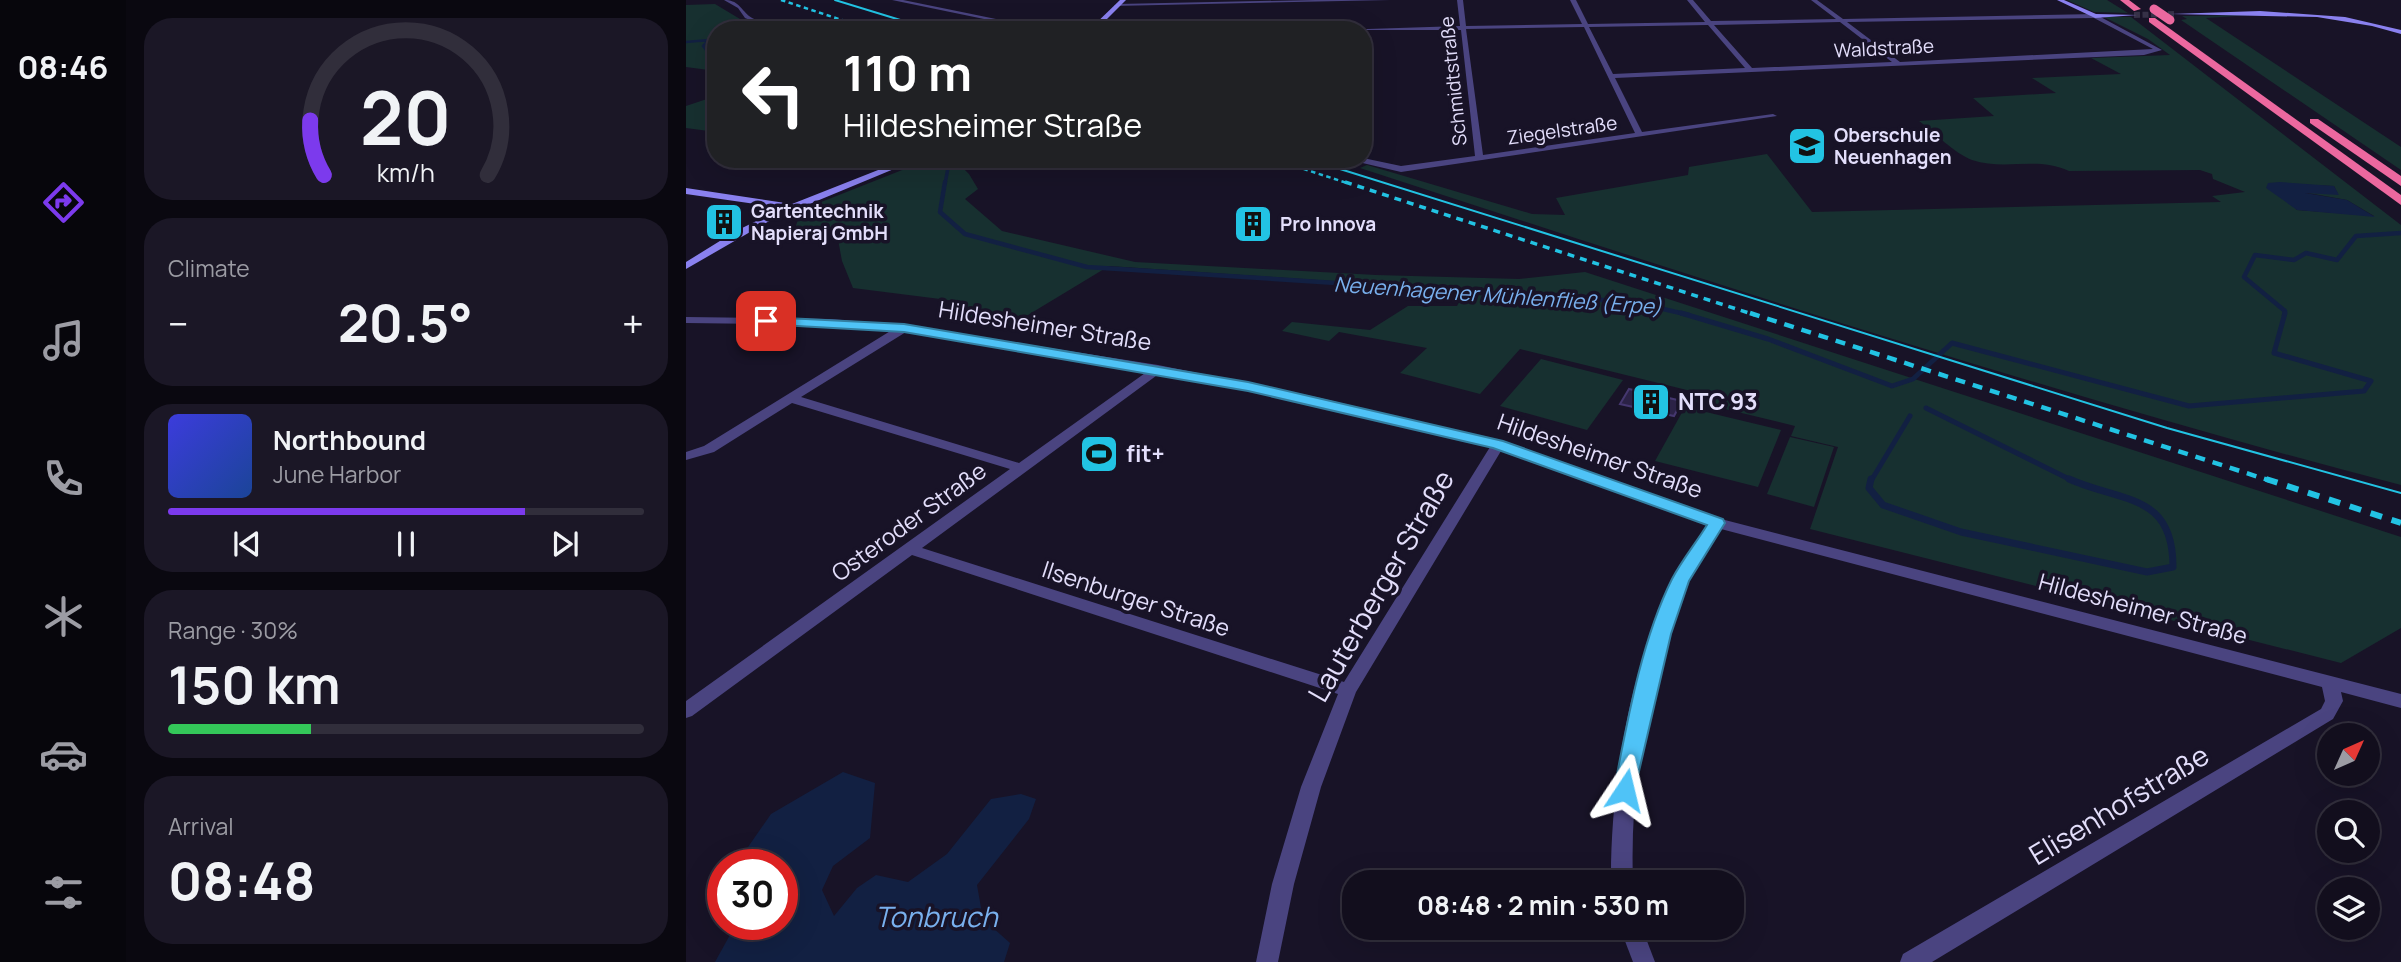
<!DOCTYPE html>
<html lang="en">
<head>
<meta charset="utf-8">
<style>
	body { margin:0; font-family:Manrope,sans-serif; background:#1b1726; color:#f1f3f6; height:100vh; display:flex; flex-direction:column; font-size:26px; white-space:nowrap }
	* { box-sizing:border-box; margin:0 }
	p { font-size:23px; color:#9c9ca4 }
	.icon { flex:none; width:38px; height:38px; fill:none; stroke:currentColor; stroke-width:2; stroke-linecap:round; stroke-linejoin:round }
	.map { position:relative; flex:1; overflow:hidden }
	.details { display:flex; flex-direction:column; gap:18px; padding:18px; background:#0a0810; width:560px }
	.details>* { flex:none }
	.top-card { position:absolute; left:21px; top:21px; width:665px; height:147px; border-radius:28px; box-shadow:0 7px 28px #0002,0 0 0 2px #312e3b; background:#202124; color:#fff; overflow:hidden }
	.needle { width:46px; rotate:45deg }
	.tools { position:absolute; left:1631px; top:723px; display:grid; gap:14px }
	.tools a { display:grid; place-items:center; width:63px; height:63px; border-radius:50%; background:#120e1d; box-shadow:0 7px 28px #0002,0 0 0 2px #312e3b; font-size:35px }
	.speed { position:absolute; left:21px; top:849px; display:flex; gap:14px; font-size:35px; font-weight:700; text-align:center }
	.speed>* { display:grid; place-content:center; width:91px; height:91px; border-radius:50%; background:#120e1d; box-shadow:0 7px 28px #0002,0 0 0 2px #312e3b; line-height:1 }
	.speed .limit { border:10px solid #d22; background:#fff; color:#111 }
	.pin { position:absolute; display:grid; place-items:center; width:60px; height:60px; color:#fff; margin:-30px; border-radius:14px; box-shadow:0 4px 10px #0006 }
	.me { position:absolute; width:77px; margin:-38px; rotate:10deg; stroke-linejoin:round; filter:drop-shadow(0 0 5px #0008) }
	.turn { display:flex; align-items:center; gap:24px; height:147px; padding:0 21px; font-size:32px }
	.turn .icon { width:91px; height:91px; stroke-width:2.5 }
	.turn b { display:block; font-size:49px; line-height:60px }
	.big { font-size:52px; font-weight:700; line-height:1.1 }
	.details .card { flex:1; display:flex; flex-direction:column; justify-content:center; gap:10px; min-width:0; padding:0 24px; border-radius:28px; background:#1b1726 }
	.details .dial { align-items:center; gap:0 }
	.dial svg { height:182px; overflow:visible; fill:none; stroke:#312e3b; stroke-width:7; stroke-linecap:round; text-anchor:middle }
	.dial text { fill:#f1f3f6; stroke:none }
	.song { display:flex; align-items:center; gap:21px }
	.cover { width:84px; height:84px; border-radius:10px; background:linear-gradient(135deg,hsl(240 70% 55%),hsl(220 70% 35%)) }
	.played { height:7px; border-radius:4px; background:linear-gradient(90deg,#7c3aed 75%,#312e3b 75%) }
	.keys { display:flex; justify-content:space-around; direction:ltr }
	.heat { display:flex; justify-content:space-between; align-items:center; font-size:38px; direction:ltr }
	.charge { height:10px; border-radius:5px; background:linear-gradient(90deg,#34c759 30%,#312e3b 0) }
	.trip { position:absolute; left:656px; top:870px; width:402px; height:70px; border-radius:28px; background:#120e1d; box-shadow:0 7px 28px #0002,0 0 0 2px #312e3b; font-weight:700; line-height:70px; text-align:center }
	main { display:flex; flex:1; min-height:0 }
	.menu { display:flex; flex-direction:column; width:126px; justify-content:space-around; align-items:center; background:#07060c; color:#9c9ca4 }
	.menu .icon { width:49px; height:49px }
	.menu .on { color:#7c3aed }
	.menu b { font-size:32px; color:#f1f3f6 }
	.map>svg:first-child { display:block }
	.green { fill:#173030; fill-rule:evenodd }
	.water { fill:#122042 }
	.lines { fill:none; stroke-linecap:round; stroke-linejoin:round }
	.stream-far4 { stroke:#122042; stroke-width:2.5 }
	.stream-far3 { stroke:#122042; stroke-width:3.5 }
	.stream-far2 { stroke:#122042; stroke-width:4.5 }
	.stream-far1 { stroke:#122042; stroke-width:5 }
	.stream { stroke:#122042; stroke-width:7 }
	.building { fill:#2b2246; stroke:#45376f; stroke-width:2 }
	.secondary-tunnel { stroke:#363147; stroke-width:6; stroke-dasharray:6 2.5; stroke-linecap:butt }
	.street { fill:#4a4480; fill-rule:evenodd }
	.secondary { fill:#8a81ef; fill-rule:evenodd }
	.highway { fill:#ec689f; fill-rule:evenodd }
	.tram { stroke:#22c3e3; stroke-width:2 }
	.rail-far3 { stroke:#22c3e3; stroke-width:2.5; stroke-dasharray:4.5 3.5; stroke-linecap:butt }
	.rail-far2 { stroke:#22c3e3; stroke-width:3.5; stroke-dasharray:7 6; stroke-linecap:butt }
	.rail-far1 { stroke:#22c3e3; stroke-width:4.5; stroke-dasharray:10 8; stroke-linecap:butt }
	.rail { stroke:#22c3e3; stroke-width:6; stroke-dasharray:12 10; stroke-linecap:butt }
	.highway-bridge { stroke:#ec689f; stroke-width:9 }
	.route { fill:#4fc3f7; stroke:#337fa1; stroke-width:2 }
	.labels { text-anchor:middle; stroke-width:7; stroke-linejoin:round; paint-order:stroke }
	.far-street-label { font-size:19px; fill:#e3defb; stroke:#181327 }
	.far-poi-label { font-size:19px; font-weight:bold; fill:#e3defb; stroke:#181327; text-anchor:start }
	.far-water-label { font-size:21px; font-style:italic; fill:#79b0ee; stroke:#181327 }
	.street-label { font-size:23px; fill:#e3defb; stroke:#181327 }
	.poi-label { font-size:23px; font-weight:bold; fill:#e3defb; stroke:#181327; text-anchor:start }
	.near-street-label { font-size:28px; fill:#e3defb; stroke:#181327 }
	.near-water-label { font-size:28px; font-style:italic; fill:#79b0ee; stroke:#181327 }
</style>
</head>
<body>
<main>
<nav class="menu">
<b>08:46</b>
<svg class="icon on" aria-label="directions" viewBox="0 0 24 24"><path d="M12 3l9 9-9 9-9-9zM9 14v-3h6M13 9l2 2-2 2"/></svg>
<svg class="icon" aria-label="music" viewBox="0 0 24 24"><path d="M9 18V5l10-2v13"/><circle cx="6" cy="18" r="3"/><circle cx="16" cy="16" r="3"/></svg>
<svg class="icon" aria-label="phone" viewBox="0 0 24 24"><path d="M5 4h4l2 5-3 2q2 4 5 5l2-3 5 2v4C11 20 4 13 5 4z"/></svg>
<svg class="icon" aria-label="climate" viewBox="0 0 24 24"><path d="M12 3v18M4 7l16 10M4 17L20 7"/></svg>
<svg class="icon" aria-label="car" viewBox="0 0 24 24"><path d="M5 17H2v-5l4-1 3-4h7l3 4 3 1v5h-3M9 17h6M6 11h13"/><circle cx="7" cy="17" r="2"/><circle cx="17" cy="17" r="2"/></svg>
<svg class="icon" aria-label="filters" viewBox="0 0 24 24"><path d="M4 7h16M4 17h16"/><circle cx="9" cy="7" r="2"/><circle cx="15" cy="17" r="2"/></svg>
</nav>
<section class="details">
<div class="card dial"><svg viewBox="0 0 100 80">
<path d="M14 69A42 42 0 1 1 86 69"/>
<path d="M14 69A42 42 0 0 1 8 45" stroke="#7c3aed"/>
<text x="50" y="56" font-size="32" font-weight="700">20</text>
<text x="50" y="72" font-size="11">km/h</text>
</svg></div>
<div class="card"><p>Climate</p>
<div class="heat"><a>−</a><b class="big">20.5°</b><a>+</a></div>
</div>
<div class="card">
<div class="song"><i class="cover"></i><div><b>Northbound</b><p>June Harbor</p></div></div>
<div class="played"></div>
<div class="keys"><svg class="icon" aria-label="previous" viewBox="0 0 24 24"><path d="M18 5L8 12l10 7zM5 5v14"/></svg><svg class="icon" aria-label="pause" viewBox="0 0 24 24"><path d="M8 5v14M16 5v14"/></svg><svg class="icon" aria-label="next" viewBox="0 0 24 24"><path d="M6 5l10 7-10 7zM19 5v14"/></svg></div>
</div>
<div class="card"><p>Range · 30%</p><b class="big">150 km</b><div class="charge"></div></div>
<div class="card"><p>Arrival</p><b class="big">08:48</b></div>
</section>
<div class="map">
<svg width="1715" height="962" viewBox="0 0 1715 962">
	<rect width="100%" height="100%" fill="#181327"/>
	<!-- green -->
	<g class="green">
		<polygon points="1381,0 1421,0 1442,13 1408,12"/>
		<polygon points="29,4 54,19 84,30 30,30 30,71 0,67 0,5"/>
		<polygon points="1566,15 1520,18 1715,147 1715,170 1495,20 1501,19 1496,16"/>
		<path d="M1418,17H1445L1715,225V485C1364,394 1019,280 674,168L681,165L846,214L879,215L870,198L1002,175L1003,167L1081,154L1126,212L1535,202L1526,196L1559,192L1527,179L1526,174L1514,170L1383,171C1351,156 1319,171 1286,160C1268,153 1249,133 1233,121L1308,116L1287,98L1370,93L1346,78L1435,74L1405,58L1484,55L1462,39ZM1582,183L1648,186L1652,194L1611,191L1661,200L1688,216L1611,210Z"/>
		<polygon points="30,96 30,132 0,128 0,106"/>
		<polygon points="244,159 268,159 283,174 292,189 279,199 316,231 449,262 690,275 833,279 899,272 1715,537 1715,628 1655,663 1124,529 1152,447 1105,436 1109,426 1006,401 1009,392 834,349 794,394 714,373 741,348 653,332 643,341 596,331 606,322 684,330 722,306 771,306 780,290 423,266 317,330 264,319 273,309 270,301 167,288 156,261 151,234 108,232 115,210"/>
		<polygon points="855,359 937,380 901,430 814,406"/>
		<polygon points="999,407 1095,430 1072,487 969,461"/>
		<polygon points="1104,437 1148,447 1128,507 1081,494"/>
	</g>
	<!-- water -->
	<g class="water">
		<polygon points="1594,182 1648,186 1653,195 1619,193 1661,200 1689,217 1611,210 1580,188 1582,183"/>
		<polygon points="157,772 189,783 184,838 147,866 136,890 148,916 171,888 190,875 222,882 261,854 305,799 335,794 350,799 343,819 291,885 297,919 324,943 318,962 29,962 50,924 96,924 96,864 80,864 62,847 85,814"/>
	</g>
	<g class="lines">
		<!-- stream-far4 -->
		<polyline class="stream-far4" points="0,42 23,40 17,46 20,50 30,51"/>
		<!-- stream-far3 -->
		<polyline class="stream-far3" points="253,159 262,168 259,184"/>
		<!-- stream-far2 -->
		<g class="stream-far2">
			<polyline points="259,182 254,212 279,234 401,267 947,302 1003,315"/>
			<polyline points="1598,315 1599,311 1558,277 1569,255 1608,260 1620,253 1651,260 1670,236 1715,233"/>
		</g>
		<!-- stream-far1 -->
		<g class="stream-far1">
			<polyline points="995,313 1082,339 1206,386 1227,379 1266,343 1503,406 1678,391 1685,381 1588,353 1599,313"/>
			<polyline points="1240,408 1387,481"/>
			<polyline points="1185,481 1224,416"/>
		</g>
		<!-- stream -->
		<path class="stream" d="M1185,479L1183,488L1197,505L1275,532L1461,572L1487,567C1487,493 1437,503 1383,479"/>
	</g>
	<!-- building -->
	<polygon class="building" points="943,389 996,401 988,416 934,404"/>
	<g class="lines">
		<!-- secondary-tunnel -->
		<polyline class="secondary-tunnel" points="1448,15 1488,14"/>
		<!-- street -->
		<g class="street">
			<path d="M38,0C52,0 54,8 63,16C71,22 87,25 97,30H88L59,18L52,8Z"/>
			<polygon points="206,0 217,0 364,30 351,30"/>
			<polygon points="629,0 704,0 428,6 431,4"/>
			<path d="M771,0H777L780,26L896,24L884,0H890L902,24L1019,22L1001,0H1007L1025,21L1150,19L1125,0H1131L1157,19L1409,14L1476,50L1458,55L929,78L956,132L1087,114L1091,116L715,172L668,161L667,159L677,158L715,166L789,156L775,30H651L774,26ZM1408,18L1467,49L1214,62L1161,22ZM1154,22L1206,62L1066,68L1028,25ZM1022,25L1059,68L927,74L903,27ZM898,27L949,133L797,155L780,29Z"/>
			<path d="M0,317L144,319L218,325L472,365L630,397L817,442L1035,519L1715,694V708L1655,692L1657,701L1647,719L1246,962H1214L1217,954L1635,709L1639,701L1636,687L1035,529C1025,544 1014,558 1006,574C995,595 988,617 981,639C956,718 944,800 947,882H925C924,786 945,660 990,574C999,557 1011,541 1022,525L815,451L670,692L635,787L608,884L592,962H570L586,884L615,787L652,694L226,555L6,716L0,718V701L324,469L106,403L28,452L0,460V452L18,446L206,330L144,325L0,323ZM220,332L462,371L333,463L115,397ZM474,373L630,405L804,447L658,682L236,548Z"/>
			<polygon points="934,928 956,928 969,962 947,962"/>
		</g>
		<!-- secondary -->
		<g class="secondary">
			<polygon points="434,0 440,0 410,30 403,30"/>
			<polygon points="1371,0 1378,0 1410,14 1451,15 1409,18"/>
			<polygon points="1574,11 1659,17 1715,30 1715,34 1686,26 1631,17 1485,14"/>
			<polygon points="220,159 232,159 85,220 0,269 0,262 50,231 97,208 0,194 0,188 106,204"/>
		</g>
		<!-- highway -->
		<g class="highway">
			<polygon points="1434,0 1443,0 1455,9 1448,11"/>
			<polygon points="1463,18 1469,18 1715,195 1715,205 1463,22"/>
			<polygon points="1624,119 1632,119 1715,176 1715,186 1624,123"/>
		</g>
		<!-- tram -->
		<g class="tram">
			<polyline points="149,0 247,30"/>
			<polyline points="622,159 1481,428 1715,493"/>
		</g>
		<!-- rail-far3 -->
		<g class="rail-far3">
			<polyline points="95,0 186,30"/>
			<polyline points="587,159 664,184"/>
		</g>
		<!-- rail-far2 -->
		<polyline class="rail-far2" points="659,182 1069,315"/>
		<!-- rail-far1 -->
		<polyline class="rail-far1" points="1064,313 1585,481"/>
		<!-- rail -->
		<polyline class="rail" points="1580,479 1715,523"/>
		<!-- highway-bridge -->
		<polyline class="highway-bridge" points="1468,9 1484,20"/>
	</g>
	<!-- route -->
	<path class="route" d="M80,317L218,324L562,382L817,441L1037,519L1039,523L1003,581L985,634L947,797L939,800L931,797L928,790C941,723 955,641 986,579C996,560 1010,543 1021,525L807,448L562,391L218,332L75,324V318Z"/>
	<!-- icons -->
	<defs>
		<symbol id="school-square" viewBox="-11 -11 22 22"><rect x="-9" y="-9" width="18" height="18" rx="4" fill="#22c3e3" stroke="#181327"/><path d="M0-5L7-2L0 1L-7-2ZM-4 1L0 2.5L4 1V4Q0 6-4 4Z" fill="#111"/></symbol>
		<symbol id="building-square" viewBox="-11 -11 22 22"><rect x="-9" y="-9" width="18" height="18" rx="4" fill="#22c3e3" stroke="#181327"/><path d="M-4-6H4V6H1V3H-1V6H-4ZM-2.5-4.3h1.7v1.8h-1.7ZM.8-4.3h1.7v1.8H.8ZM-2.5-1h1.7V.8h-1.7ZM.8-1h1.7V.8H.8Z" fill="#111"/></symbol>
		<symbol id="stadium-square" viewBox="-11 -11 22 22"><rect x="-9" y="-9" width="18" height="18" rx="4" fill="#22c3e3" stroke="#181327"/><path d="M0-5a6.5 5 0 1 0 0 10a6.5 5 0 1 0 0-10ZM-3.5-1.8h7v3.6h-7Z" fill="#111"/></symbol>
	</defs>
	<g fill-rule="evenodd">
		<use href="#school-square" x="1099" y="124" width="44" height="44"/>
		<use href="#building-square" x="16" y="200" width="44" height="44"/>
		<use href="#building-square" x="545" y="202" width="44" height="44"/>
		<use href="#building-square" x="943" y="380" width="44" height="44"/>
		<use href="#stadium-square" x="391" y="432" width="44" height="44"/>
	</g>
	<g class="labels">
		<!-- far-street labels -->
		<g class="far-street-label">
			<text transform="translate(1198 48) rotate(-3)" y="7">Waldstraße</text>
			<text transform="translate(767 81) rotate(-96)" y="7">Schmidtstraße</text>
			<text transform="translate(876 130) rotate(-8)" y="7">Ziegelstraße</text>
		</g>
		<!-- far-poi labels -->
		<g class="far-poi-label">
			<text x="1148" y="142">Oberschule<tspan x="1148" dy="22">Neuenhagen</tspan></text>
			<text x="65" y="218">Gartentechnik<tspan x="65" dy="22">Napieraj GmbH</tspan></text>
			<text x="594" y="231">Pro Innova</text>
		</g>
		<!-- far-water labels -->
		<g class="far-water-label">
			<text transform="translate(812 296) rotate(4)" y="7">Neuenhagener Mühlenfließ (Erpe)</text>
		</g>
		<!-- street labels -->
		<g class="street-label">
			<text transform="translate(359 326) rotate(9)" y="8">Hildesheimer Straße</text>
			<text transform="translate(914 456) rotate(19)" y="8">Hildesheimer Straße</text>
			<text transform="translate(223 522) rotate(-36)" y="8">Osteroder Straße</text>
			<text transform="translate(450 599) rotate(18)" y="8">Ilsenburger Straße</text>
			<text transform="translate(1457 609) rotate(15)" y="8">Hildesheimer Straße</text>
		</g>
		<!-- poi labels -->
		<g class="poi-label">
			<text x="992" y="410">NTC 93</text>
			<text x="440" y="462">fit+</text>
		</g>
		<!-- near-street labels -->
		<g class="near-street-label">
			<text transform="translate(695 586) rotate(-60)" y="10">Lauterberger Straße</text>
			<text transform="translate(1433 805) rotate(-31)" y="10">Elisenhofstraße</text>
		</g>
		<!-- near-water labels -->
		<g class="near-water-label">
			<text x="250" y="927">Tonbruch</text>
		</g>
	</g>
</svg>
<div class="tools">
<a><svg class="needle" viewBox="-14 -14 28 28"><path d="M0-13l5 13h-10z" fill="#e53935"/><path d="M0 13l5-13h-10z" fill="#9c9ca4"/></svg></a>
<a><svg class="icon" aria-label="search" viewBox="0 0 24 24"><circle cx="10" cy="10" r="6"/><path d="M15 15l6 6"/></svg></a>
<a><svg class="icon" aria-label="layers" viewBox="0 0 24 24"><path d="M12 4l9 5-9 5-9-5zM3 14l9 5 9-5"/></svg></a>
</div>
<div class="speed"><div class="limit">30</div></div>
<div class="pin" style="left:80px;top:321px;background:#d93025"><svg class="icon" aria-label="arrive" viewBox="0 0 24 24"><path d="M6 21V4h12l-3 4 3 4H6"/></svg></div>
<svg class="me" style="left:939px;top:790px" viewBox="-20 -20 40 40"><path d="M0-17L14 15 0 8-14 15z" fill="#4fc3f7" stroke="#fff" stroke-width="4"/></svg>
<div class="trip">08:48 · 2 min · 530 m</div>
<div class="top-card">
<div class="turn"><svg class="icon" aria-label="left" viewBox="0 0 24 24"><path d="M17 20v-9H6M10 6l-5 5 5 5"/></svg><div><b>110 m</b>Hildesheimer Straße</div></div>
</div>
</div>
</main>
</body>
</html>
